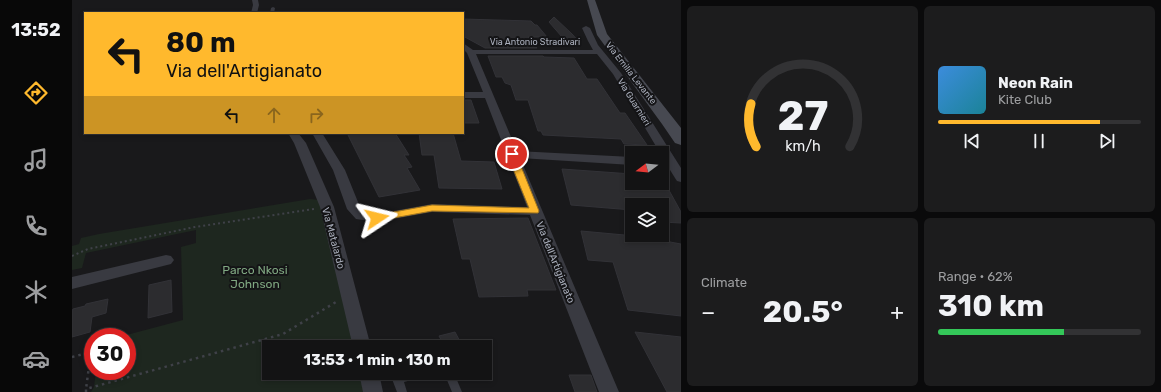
<!DOCTYPE html>
<html lang="en">
<head>
<meta charset="utf-8">
<style>
	body { margin:0; font-family:Rubik,sans-serif; background:#1c1c1d; color:#f1f3f6; height:100vh; display:flex; flex-direction:column; font-size:15px; white-space:nowrap }
	* { box-sizing:border-box; margin:0 }
	p { font-size:13px; color:#9d9ea0 }
	.icon { flex:none; width:22px; height:22px; fill:none; stroke:currentColor; stroke-width:2; stroke-linecap:round; stroke-linejoin:round }
	.map { position:relative; flex:1; overflow:hidden }
	.sheet { display:flex; flex-direction:column; gap:6px; padding:6px; background:#0a0a0b; width:480px }
	.sheet>* { flex:none }
	.top-card { position:absolute; left:12px; top:12px; width:380px; height:122px; border-radius:0px; box-shadow:0 2px 6px #0003,0 0 0 1px #323234; background:#ffb92d; color:#111; overflow:hidden }
	.needle { width:26px; rotate:254deg }
	.tools { position:absolute; left:553px; top:146px; display:grid; gap:8px }
	.tools a { display:grid; place-items:center; width:44px; height:44px; border-radius:0px; background:#131314; box-shadow:0 2px 6px #0003,0 0 0 1px #323234; font-size:20px }
	.speed { position:absolute; left:12px; top:328px; display:flex; gap:8px; font-size:20px; font-weight:700; text-align:center }
	.speed>* { display:grid; place-content:center; width:52px; height:52px; border-radius:50%; background:#131314; box-shadow:0 2px 6px #0003,0 0 0 1px #323234; line-height:1 }
	.speed .limit { border:6px solid #d22; background:#fff; color:#111 }
	.pin { position:absolute; display:grid; place-items:center; width:34px; height:34px; color:#fff; margin:-17px; border:2px solid #fff; border-radius:50%; box-shadow:0 1px 4px #0007 }
	.me { position:absolute; width:44px; margin:-22px; rotate:80deg; stroke-linejoin:round; filter:drop-shadow(0 0 3px #0008) }
	.turn { display:flex; align-items:center; gap:14px; height:84px; padding:0 16px; font-size:18px }
	.turn .icon { width:52px; height:52px; stroke-width:2.5 }
	.turn b { display:block; font-size:28px; line-height:34px }
	.lanes { display:flex; align-items:center; height:38px; padding:0 16px; background:#0003; justify-content:center; gap:20px; direction:ltr }
	.lanes .off { opacity:.35 }
	.big { font-size:30px; font-weight:700; line-height:1.1 }
	.sheet .widget { flex:1; display:flex; flex-direction:column; justify-content:center; gap:6px; min-width:0; padding:0 14px; border-radius:6px; background:#1c1c1d }
	.sheet .dial { align-items:center; gap:0 }
	.dial svg { height:104px; overflow:visible; fill:none; stroke:#323234; stroke-width:7; stroke-linecap:round; text-anchor:middle }
	.dial text { fill:#f1f3f6; stroke:none }
	.song { display:flex; align-items:center; gap:12px }
	.cover { width:48px; height:48px; border-radius:6px; background:linear-gradient(135deg,hsl(210 70% 55%),hsl(190 70% 35%)) }
	.played { height:4px; border-radius:2px; background:linear-gradient(90deg,#ffb92d 80%,#323234 80%) }
	.keys { display:flex; justify-content:space-around; direction:ltr }
	.heat { display:flex; justify-content:space-between; align-items:center; font-size:22px; direction:ltr }
	.charge { height:6px; border-radius:3px; background:linear-gradient(90deg,#34c759 62%,#323234 0) }
	.sheet .tiles { flex:1; display:grid; gap:6px; grid-template-columns:repeat(2,1fr) }
	.trip { position:absolute; left:190px; top:340px; width:230px; height:40px; border-radius:0px; background:#131314; box-shadow:0 2px 6px #0003,0 0 0 1px #323234; font-weight:700; line-height:40px; text-align:center }
	main { display:flex; flex:1; min-height:0 }
	.menu { display:flex; flex-direction:column; width:72px; justify-content:space-around; align-items:center; background:#080808; color:#9d9ea0 }
	.menu .icon { width:28px; height:28px }
	.menu .selected { color:#ffb92d }
	.menu b { font-size:18px; color:#f1f3f6 }
	.map>svg:first-child { display:block }
	.green { fill:#1e271f }
	.building { fill:#2c2c2f; stroke:#323237 }
	.lines { fill:none; stroke-linecap:round; stroke-linejoin:round }
	.path-far1 { stroke:#3f4148; stroke-width:2; stroke-dasharray:2 3; stroke-linecap:butt }
	.path { stroke:#3f4148; stroke-width:2.5; stroke-dasharray:2.5 4; stroke-linecap:butt }
	.service { fill:#393a41; fill-rule:evenodd }
	.minor { fill:#393a41; fill-rule:evenodd }
	.secondary { fill:#474951; fill-rule:evenodd }
	.route { fill:#ffb92d; stroke:#a6781d }
	.labels { text-anchor:middle; stroke-width:4; stroke-linejoin:round; paint-order:stroke }
	.far-street-label { font-size:9px; fill:#aaafbc; stroke:#141416 }
	.street-label { font-size:10px; fill:#aaafbc; stroke:#141416 }
	.near-park-label { font-size:12px; fill:#80a882; stroke:#141416 }
</style>
</head>
<body>
<main>
<nav class="menu">
<b>13:52</b>
<svg class="icon selected" aria-label="directions" viewBox="0 0 24 24"><path d="M12 3l9 9-9 9-9-9zM9 14v-3h6M13 9l2 2-2 2"/></svg>
<svg class="icon" aria-label="music" viewBox="0 0 24 24"><path d="M9 18V5l10-2v13"/><circle cx="6" cy="18" r="3"/><circle cx="16" cy="16" r="3"/></svg>
<svg class="icon" aria-label="phone" viewBox="0 0 24 24"><path d="M5 4h4l2 5-3 2q2 4 5 5l2-3 5 2v4C11 20 4 13 5 4z"/></svg>
<svg class="icon" aria-label="climate" viewBox="0 0 24 24"><path d="M12 3v18M4 7l16 10M4 17L20 7"/></svg>
<svg class="icon" aria-label="car" viewBox="0 0 24 24"><path d="M5 17H2v-5l4-1 3-4h7l3 4 3 1v5h-3M9 17h6M6 11h13"/><circle cx="7" cy="17" r="2"/><circle cx="17" cy="17" r="2"/></svg>
</nav>
<div class="map">
<svg width="609" height="392" viewBox="0 0 609 392">
	<rect width="100%" height="100%" fill="#19191b"/>
	<!-- green -->
	<polygon class="green" points="238,199 247,200 283,347 197,347 197,373 289,373 293,392 19,392 22,387 24,371 55,371 55,337 47,337 111,320 109,247 124,243 124,230 14,253 10,268 0,270 0,246 7,244 9,238 27,234"/>
	<!-- building -->
	<g class="building">
		<polygon points="482,17 500,34 509,44 497,45 477,22"/>
		<polygon points="391,19 459,21 463,25 465,25 475,37 456,37 465,48 413,48 391,36"/>
		<polygon points="416,56 471,56 472,57 502,58 515,79 525,79 548,113 553,113 575,145 552,144 549,139 471,135 469,131 466,131 456,100 444,100 439,85 433,83 430,77 424,77"/>
		<polygon points="391,100 399,100 407,123 391,123"/>
		<polygon points="275,133 323,133 337,155 332,155 340,167 335,168 348,190 307,197"/>
		<polygon points="347,133 381,133 389,161 422,162 430,189 367,188 362,155 350,155"/>
		<polygon points="490,169 560,174 560,183 593,183 609,212 609,223 590,222 590,205 560,205 560,210 499,205"/>
		<polygon points="456,218 484,290 455,290 456,296 407,297 398,259 390,259 381,219"/>
		<polygon points="509,231 596,239 598,242 609,244 609,316 556,310 541,262 516,260"/>
		<polygon points="99,280 100,312 76,318 77,285"/>
		<polygon points="36,299 34,313 20,317 18,332 0,337 0,311 1,309 13,306 14,304"/>
		<polygon points="383,332 391,347 373,347 367,336"/>
		<polygon points="563,332 609,337 609,392 595,392"/>
		<polygon points="497,375 519,375 525,392 503,392"/>
	</g>
	<g class="lines">
		<!-- path-far1 -->
		<polyline class="path-far1" points="0,256 16,249 123,227 242,209"/>
		<!-- path -->
		<g class="path">
			<polyline points="0,357 19,352 14,389"/>
			<polyline points="14,392 14,389 211,334 264,302"/>
		</g>
		<!-- service -->
		<g class="service">
			<polygon points="201,7 203,8 202,13 198,13 199,8"/>
			<polygon points="331,373 356,373 355,376 332,382 335,392 325,392 320,379 321,376"/>
			<polygon points="372,373 382,373 390,392 380,392"/>
		</g>
		<!-- minor -->
		<g class="minor">
			<polygon points="180,0 186,0 187,5 185,13 179,13 181,5"/>
			<polygon points="514,26 518,28 526,45 549,73 609,168 609,182 605,181 603,178 590,157 590,153 588,153 541,74 525,54 404,54 445,151 560,157 560,165 448,158 547,392 527,392 458,215 360,212 305,222 284,219 275,209 261,170 240,133 250,133 273,170 288,207 293,212 305,214 360,204 455,207 413,98 391,98 391,92 411,92 395,53 391,49 391,43 401,50 521,50 516,41 510,28"/>
			<polygon points="216,133 226,133 234,143 262,207 299,347 281,347 248,207 222,143"/>
			<polygon points="94,255 99,256 102,260 99,264 0,289 0,277"/>
			<polygon points="287,373 307,373 311,392 291,392"/>
		</g>
		<!-- secondary -->
		<polygon class="secondary" points="515,0 523,0 535,34 609,128 609,145 603,143 590,124 525,35"/>
	</g>
	<!-- route -->
	<polygon class="route" points="440,151 444,154 467,211 466,213 360,211 305,221 300,218 305,215 360,205 457,208 435,154"/>
	<g class="labels">
		<!-- far-street labels -->
		<g class="far-street-label">
			<text x="463" y="45">Via Antonio Stradivari</text>
			<text transform="translate(559 73) rotate(52)" y="3">Via Emilia Levante</text>
			<text transform="translate(562 102) rotate(58)" y="3">Via Guarnieri</text>
		</g>
		<!-- street labels -->
		<g class="street-label">
			<text transform="translate(262 238) rotate(75)" y="4">Via Matalardo</text>
			<text transform="translate(484 262) rotate(68)" y="4">Via dell'Artigianato</text>
		</g>
		<!-- near-park labels -->
		<g class="near-park-label">
			<text x="183" y="274">Parco Nkosi<tspan x="183" dy="14">Johnson</tspan></text>
		</g>
	</g>
</svg>
<div class="tools">
<a><svg class="needle" viewBox="-14 -14 28 28"><path d="M0-13l5 13h-10z" fill="#e53935"/><path d="M0 13l5-13h-10z" fill="#9d9ea0"/></svg></a>
<a><svg class="icon" aria-label="layers" viewBox="0 0 24 24"><path d="M12 4l9 5-9 5-9-5zM3 14l9 5 9-5"/></svg></a>
</div>
<div class="speed"><div class="limit">30</div></div>
<div class="pin" style="left:440px;top:154px;background:#d93025"><svg class="icon" aria-label="arrive" viewBox="0 0 24 24"><path d="M6 21V4h12l-3 4 3 4H6"/></svg></div>
<svg class="me" style="left:305px;top:218px" viewBox="-20 -20 40 40"><path d="M0-17L14 15 0 8-14 15z" fill="#ffb92d" stroke="#fff" stroke-width="4"/></svg>
<div class="trip">13:53 · 1 min · 130 m</div>
<div class="top-card">
<div class="turn"><svg class="icon" aria-label="left" viewBox="0 0 24 24"><path d="M17 20v-9H6M10 6l-5 5 5 5"/></svg><div><b>80 m</b>Via dell'Artigianato</div></div>
<div class="lanes"><svg class="icon" aria-label="left" viewBox="0 0 24 24"><path d="M17 20v-9H6M10 6l-5 5 5 5"/></svg><svg class="icon off" aria-label="ahead" viewBox="0 0 24 24"><path d="M12 20V5M6 11l6-6 6 6"/></svg><svg class="icon off" aria-label="right" viewBox="0 0 24 24"><path d="M7 20v-9h11M14 6l5 5-5 5"/></svg></div>
</div>
</div>
<section class="sheet">
<div class="tiles">
<div class="widget dial"><svg viewBox="0 0 100 80">
<path d="M14 69A42 42 0 1 1 86 69"/>
<path d="M14 69A42 42 0 0 1 10 36" stroke="#ffb92d"/>
<text x="50" y="56" font-size="32" font-weight="700">27</text>
<text x="50" y="72" font-size="11">km/h</text>
</svg></div>
<div class="widget">
<div class="song"><i class="cover"></i><div><b>Neon Rain</b><p>Kite Club</p></div></div>
<div class="played"></div>
<div class="keys"><svg class="icon" aria-label="previous" viewBox="0 0 24 24"><path d="M18 5L8 12l10 7zM5 5v14"/></svg><svg class="icon" aria-label="pause" viewBox="0 0 24 24"><path d="M8 5v14M16 5v14"/></svg><svg class="icon" aria-label="next" viewBox="0 0 24 24"><path d="M6 5l10 7-10 7zM19 5v14"/></svg></div>
</div>
<div class="widget"><p>Climate</p>
<div class="heat"><a>−</a><b class="big">20.5°</b><a>+</a></div>
</div>
<div class="widget"><p>Range · 62%</p><b class="big">310 km</b><div class="charge"></div></div>
</div>
</section>
</main>
</body>
</html>
